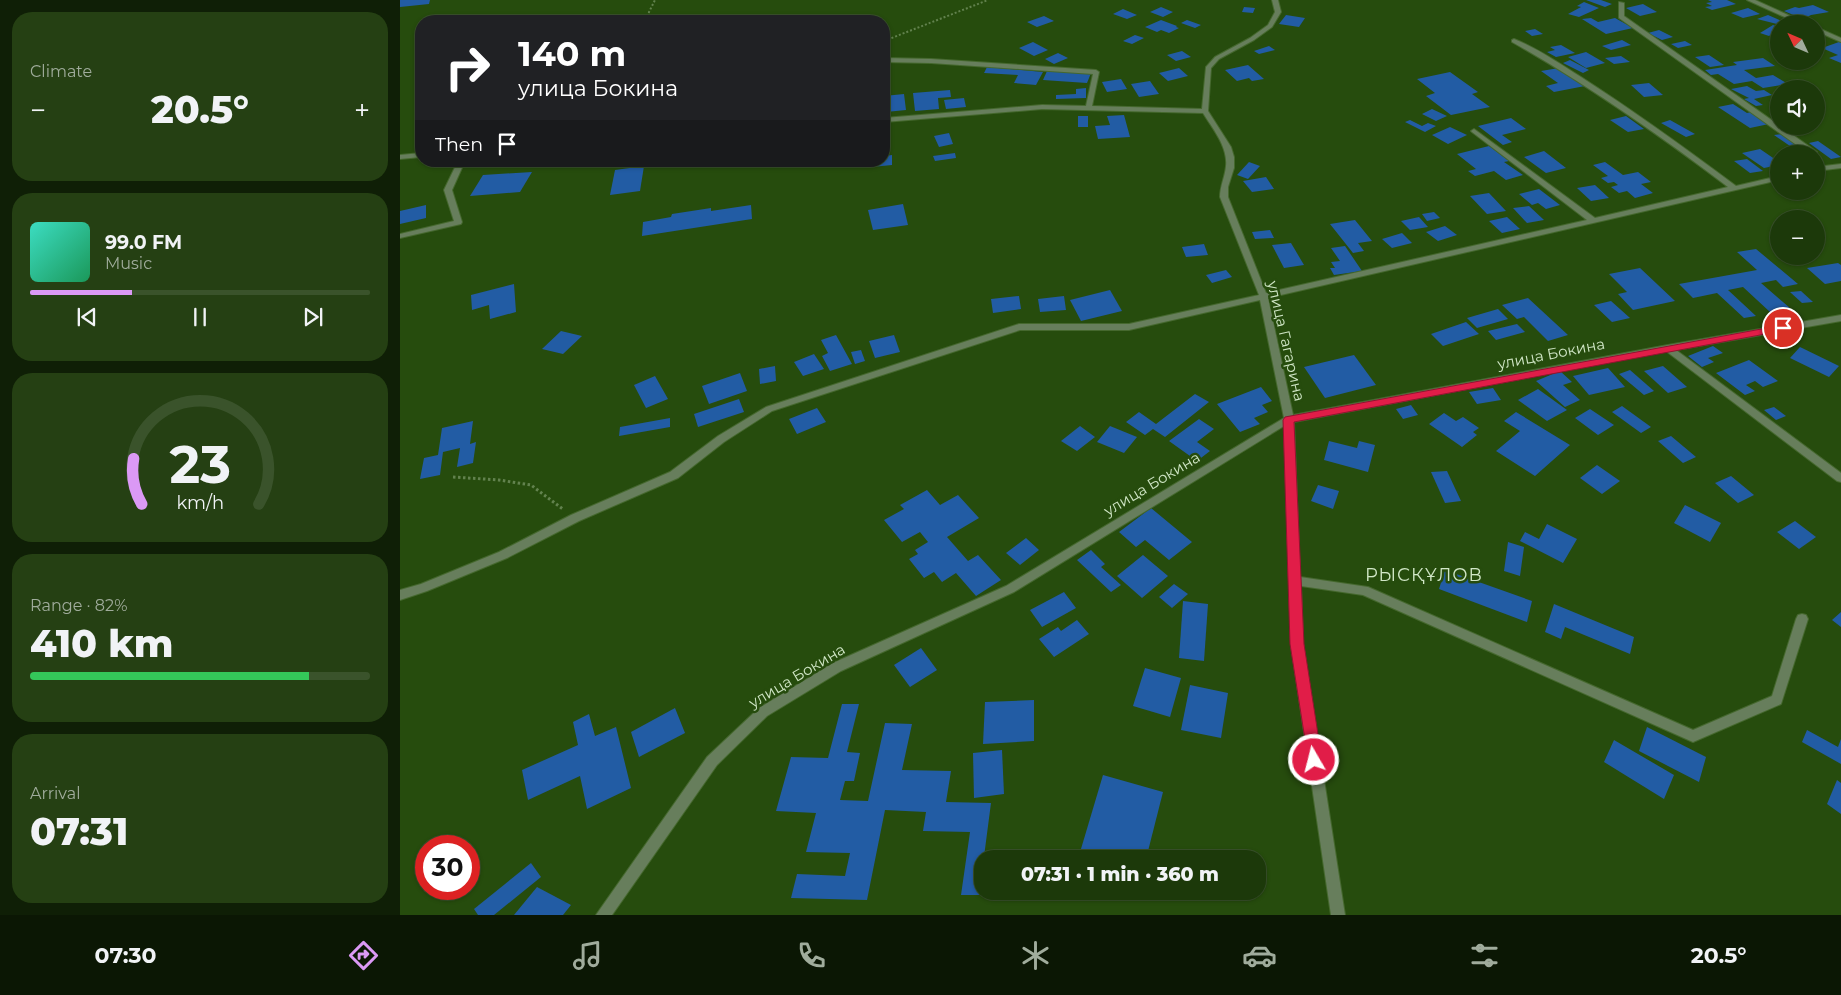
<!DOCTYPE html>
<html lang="en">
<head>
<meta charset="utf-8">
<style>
	body { margin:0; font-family:Montserrat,sans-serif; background:#254013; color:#f1f3f6; height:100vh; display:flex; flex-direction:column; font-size:19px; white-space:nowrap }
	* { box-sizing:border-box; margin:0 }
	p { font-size:16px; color:#a0ac9c }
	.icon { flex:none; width:28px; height:28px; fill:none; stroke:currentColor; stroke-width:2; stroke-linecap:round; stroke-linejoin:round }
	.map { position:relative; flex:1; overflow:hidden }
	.drawer { display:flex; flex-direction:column; gap:12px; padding:12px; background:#0f1f06; width:400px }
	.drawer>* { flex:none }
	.top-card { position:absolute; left:15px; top:15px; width:475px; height:152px; border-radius:20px; box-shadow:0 1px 4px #0004,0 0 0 1px #3a532b; background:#202124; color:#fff; overflow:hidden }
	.needle { width:32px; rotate:314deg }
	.buttons { position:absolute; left:1370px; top:15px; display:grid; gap:10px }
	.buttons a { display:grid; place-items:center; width:55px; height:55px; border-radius:50%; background:#1c390a; box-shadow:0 1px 4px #0004,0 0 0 1px #3a532b; font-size:25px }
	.speed { position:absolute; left:15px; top:835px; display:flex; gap:10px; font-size:25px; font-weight:700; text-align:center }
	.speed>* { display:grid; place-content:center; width:65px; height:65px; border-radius:50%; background:#1c390a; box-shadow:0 1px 4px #0004,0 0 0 1px #3a532b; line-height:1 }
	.speed .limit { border:8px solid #d22; background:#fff; color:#111 }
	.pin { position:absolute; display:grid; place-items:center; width:42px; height:42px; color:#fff; margin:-21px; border:2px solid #fff; border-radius:50%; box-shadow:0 1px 5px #0007 }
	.me { position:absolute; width:55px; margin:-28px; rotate:352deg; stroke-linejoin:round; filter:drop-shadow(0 0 4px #0008) }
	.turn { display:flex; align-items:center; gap:18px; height:105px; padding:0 20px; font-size:22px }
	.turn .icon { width:65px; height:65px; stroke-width:2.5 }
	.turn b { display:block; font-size:35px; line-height:42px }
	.then { display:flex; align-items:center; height:48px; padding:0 20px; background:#0003; gap:10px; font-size:19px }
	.big { font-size:38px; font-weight:800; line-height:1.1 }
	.drawer .card { flex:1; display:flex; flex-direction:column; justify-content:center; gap:8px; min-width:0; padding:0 18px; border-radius:20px; background:#254013 }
	.drawer .dial { align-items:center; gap:0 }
	.dial svg { height:130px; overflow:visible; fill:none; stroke:#3a532b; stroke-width:7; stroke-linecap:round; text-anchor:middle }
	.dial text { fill:#f1f3f6; stroke:none }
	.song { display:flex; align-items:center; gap:15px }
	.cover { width:60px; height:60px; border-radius:8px; background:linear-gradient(135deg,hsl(170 70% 55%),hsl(150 70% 35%)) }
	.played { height:5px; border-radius:2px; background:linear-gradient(90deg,#db99f5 30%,#3a532b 30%) }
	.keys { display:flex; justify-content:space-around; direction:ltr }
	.heat { display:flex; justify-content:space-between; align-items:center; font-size:28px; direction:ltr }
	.charge { height:8px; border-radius:4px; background:linear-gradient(90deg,#34c759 82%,#3a532b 0) }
	.trip { position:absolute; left:574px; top:850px; width:292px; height:50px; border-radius:20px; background:#1c390a; box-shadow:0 1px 4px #0004,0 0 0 1px #3a532b; font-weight:800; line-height:50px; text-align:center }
	.dock { display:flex; height:80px; justify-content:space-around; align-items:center; background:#0b1704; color:#a0ac9c }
	.dock .icon { width:35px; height:35px }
	.dock .selected { color:#db99f5 }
	.dock b { font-size:22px; color:#f1f3f6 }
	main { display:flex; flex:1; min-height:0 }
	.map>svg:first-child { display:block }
	.building { fill:#225ca4 }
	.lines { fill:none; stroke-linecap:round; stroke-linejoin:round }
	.street-casing { stroke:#45682e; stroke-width:2 }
	.path-far1 { stroke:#62824e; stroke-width:2; stroke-dasharray:2 2; stroke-linecap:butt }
	.path { stroke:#62824e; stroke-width:3; stroke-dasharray:2.5 2.5; stroke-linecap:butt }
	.street { fill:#677e5c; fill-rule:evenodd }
	.route { fill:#e11d48; stroke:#92132f }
	.labels { text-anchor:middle; stroke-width:5; stroke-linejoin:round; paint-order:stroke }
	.street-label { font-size:15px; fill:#d1e7c7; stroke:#264c0d }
	.quarter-label { font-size:18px; letter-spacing:1px; fill:#d1e7c7; stroke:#264c0d }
</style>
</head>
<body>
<main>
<section class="drawer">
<div class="card"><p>Climate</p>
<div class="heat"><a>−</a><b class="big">20.5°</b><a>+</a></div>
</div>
<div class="card">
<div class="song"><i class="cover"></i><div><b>99.0 FM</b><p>Music</p></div></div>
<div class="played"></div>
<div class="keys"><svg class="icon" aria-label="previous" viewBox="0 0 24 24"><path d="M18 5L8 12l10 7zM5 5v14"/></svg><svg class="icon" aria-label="pause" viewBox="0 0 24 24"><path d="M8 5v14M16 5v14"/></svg><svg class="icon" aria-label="next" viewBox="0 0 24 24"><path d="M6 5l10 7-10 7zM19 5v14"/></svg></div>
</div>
<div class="card dial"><svg viewBox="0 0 100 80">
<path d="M14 69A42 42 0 1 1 86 69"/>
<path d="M14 69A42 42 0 0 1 9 41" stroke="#db99f5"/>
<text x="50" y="56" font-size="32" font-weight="700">23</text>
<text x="50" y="72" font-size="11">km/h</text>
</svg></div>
<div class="card"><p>Range · 82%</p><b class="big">410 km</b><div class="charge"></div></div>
<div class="card"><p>Arrival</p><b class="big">07:31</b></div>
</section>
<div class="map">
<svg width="1441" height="915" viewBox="0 0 1441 915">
	<rect width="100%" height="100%" fill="#264c0d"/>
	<!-- building -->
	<g class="building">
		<polygon points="0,0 30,0 29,4 0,7"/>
		<polygon points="1186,0 1201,0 1212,4 1205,7"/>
		<polygon points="1308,0 1327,0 1336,4 1312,10 1305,7 1312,6 1306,3 1312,2"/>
		<polygon points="1184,2 1199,8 1179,17 1168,14 1181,7 1177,6"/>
		<polygon points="1243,4 1257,12 1240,16 1226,8"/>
		<polygon points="1413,5 1429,12 1411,15 1403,19 1384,11 1395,7 1399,8"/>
		<polygon points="761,7 773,12 763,17 750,12"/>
		<polygon points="844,7 855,8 853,13 842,12"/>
		<polygon points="1348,8 1360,14 1343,18 1331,13"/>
		<polygon points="723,9 737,15 727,19 713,14"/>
		<polygon points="886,15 905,18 899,27 879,24"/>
		<polygon points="1368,15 1384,22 1377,24 1357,19"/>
		<polygon points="644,16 654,21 637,27 627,22"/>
		<polygon points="1191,18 1198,22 1215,18 1233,28 1206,34 1182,19"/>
		<polygon points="761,20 777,26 776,27 779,28 769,33 761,30 757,32 745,27"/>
		<polygon points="787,20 801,25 795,28 781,23"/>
		<polygon points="1373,25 1379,27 1379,30 1369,36 1360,33"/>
		<polygon points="1135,29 1143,34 1132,36 1125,31"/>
		<polygon points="1259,30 1273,37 1262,40 1248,33"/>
		<polygon points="735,35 744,38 732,44 723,41"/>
		<polygon points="1222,40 1231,45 1211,50 1202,46"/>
		<polygon points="1285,41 1292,45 1278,48 1271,44"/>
		<polygon points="633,42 648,50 634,56 619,48"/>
		<polygon points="1439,42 1441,43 1441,63 1429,58 1438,55 1422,48"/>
		<polygon points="1161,45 1175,53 1156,57 1147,52 1155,50 1150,47"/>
		<polygon points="869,46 875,50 859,54 854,51"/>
		<polygon points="782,51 791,57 776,61 767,55"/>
		<polygon points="1186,52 1205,63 1186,68 1168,57"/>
		<polygon points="658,53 668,58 654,64 645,59"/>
		<polygon points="1309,55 1324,65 1310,67 1295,57"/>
		<polygon points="1221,56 1230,62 1214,64 1205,58"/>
		<polygon points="1363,58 1375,66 1344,70 1356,78 1373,75 1388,84 1363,88 1352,81 1334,84 1318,74 1311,75 1305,70 1337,65 1333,62"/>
		<polygon points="1170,60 1189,70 1183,73 1163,63"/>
		<polygon points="848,65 864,79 852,81 849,78 837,81 825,70"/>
		<polygon points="587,67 643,72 636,85 614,83 618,75 584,73"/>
		<polygon points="779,68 788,76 768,81 759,73"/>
		<polygon points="1159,68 1185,86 1154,92 1146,86 1158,83 1141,71"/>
		<polygon points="647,71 691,73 687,83 643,80"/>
		<polygon points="1050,72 1078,92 1072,94 1090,107 1051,115 1026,96 1035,93 1017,79"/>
		<polygon points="721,79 727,89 707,92 702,82"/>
		<polygon points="750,81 759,94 739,97 731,84"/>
		<polygon points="1249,83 1263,95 1244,97 1231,85"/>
		<polygon points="1347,86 1356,91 1364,90 1372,95 1354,99 1363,105 1356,106 1344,99 1349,98 1331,89"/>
		<polygon points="686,88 686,98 656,99 656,95 676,94 676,89"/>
		<polygon points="550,90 551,97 538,98 539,109 515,111 513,93"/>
		<polygon points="504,94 506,110 486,112 484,96"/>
		<polygon points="564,98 566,107 546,109 544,100"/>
		<polygon points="1333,104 1347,113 1351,112 1369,124 1350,128 1318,107"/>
		<polygon points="1032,109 1047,116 1036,121 1022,114"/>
		<polygon points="724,115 730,137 698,139 695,126 710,125 707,116"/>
		<rect x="678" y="116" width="10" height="11"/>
		<polygon points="1226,116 1244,129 1228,132 1210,120"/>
		<polygon points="1111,118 1126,129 1102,135 1112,142 1103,145 1078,126"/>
		<polygon points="1010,120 1022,126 1028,123 1036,126 1025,132 1005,122"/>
		<polygon points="1270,120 1295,134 1286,137 1261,123"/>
		<polygon points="1050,127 1067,135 1048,144 1032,135"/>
		<polygon points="549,133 553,144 539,147 534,136"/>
		<polygon points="1382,134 1398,145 1390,146 1374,135"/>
		<polygon points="1418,141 1441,157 1431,159 1409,143"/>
		<polygon points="1089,146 1109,161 1104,162 1123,175 1106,180 1094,171 1075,176 1068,171 1076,169 1057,154"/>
		<polygon points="1360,149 1379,162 1379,165 1364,168 1342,153"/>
		<polygon points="1398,149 1406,154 1386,154 1382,151"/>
		<polygon points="1144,151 1166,168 1146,173 1124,157"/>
		<polygon points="555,153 556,158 535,161 533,156"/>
		<polygon points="492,155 492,165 472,167 472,161 484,161 484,156"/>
		<polygon points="1347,159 1363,171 1350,173 1334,161"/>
		<polygon points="849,162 860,166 848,179 837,175"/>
		<polygon points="1205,162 1223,175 1238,172 1251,182 1241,184 1253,193 1235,198 1227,191 1219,193 1211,187 1218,185 1214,182 1208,183 1201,178 1208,176 1193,165"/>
		<polygon points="244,166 240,191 210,195 215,170"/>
		<polygon points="132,172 120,192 70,196 83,175"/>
		<polygon points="866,177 874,189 852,192 843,181"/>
		<polygon points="1195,185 1209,198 1191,201 1177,188"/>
		<polygon points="1139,189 1160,205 1146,209 1138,203 1132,205 1119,194"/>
		<polygon points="1089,193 1106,211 1087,214 1070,196"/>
		<polygon points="503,204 508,225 473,230 468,210"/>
		<polygon points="26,205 26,218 0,224 0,211"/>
		<polygon points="351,205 352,219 242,236 243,222 271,217 272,214 311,208 311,211"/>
		<polygon points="1129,206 1144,220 1127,223 1113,208"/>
		<polygon points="1034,212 1040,218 1027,221 1022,214"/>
		<polygon points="1019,217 1028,227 1010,230 1001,221"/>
		<polygon points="1107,217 1120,229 1102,233 1089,221"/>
		<polygon points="955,220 972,241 958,243 964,251 953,253 930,224"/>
		<polygon points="1045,226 1057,235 1038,241 1026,232"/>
		<polygon points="870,230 874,238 855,239 852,232"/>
		<polygon points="1002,233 1012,243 992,248 982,239"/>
		<polygon points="891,243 904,265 884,268 872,245"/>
		<polygon points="804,244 808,255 786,257 782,247"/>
		<polygon points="945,246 962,271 934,275 930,268 935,268 931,262 940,261 931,248"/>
		<polygon points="1356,249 1398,284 1383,287 1376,280 1361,283 1390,308 1370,312 1343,287 1328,290 1356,316 1344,318 1317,293 1293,298 1279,284 1357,270 1337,252"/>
		<polygon points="1438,263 1441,265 1441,281 1425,284 1407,268"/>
		<polygon points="1240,268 1275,301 1233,310 1218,294 1227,292 1209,274"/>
		<polygon points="826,270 832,277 812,283 806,275"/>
		<polygon points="114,284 116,312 90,319 89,305 72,310 71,295"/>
		<polygon points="710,290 722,311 681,321 670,300"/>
		<polygon points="1401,291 1413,302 1402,303 1390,292"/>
		<polygon points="619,296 621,309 593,313 591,299"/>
		<polygon points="664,296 666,310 640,312 638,299"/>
		<polygon points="1128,298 1168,335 1148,341 1124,317 1117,319 1102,305"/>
		<polygon points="1211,301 1230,318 1212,322 1194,305"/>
		<polygon points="1098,309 1108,319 1077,328 1067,318"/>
		<polygon points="1066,322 1079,334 1043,346 1031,334"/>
		<polygon points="1117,324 1125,332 1096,340 1088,331"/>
		<polygon points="161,331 182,336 163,354 142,349"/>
		<polygon points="436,335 452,364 430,371 422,356 428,353 421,340"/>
		<polygon points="494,335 500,352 475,358 469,341"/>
		<polygon points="1313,346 1323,353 1308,358 1314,362 1302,367 1288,356"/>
		<polygon points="1400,347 1439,366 1429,377 1390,358"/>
		<polygon points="461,350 465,361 455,364 451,352"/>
		<polygon points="414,354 424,369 403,376 394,362"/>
		<polygon points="954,355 976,385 925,398 904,367"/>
		<polygon points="1349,360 1378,381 1363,387 1355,381 1346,385 1355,391 1345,395 1316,373"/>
		<polygon points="375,366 376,381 360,384 359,369"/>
		<polygon points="1263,366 1287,387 1268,393 1244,371"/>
		<polygon points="1208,368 1225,387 1189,395 1173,376"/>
		<polygon points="1230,370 1254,391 1244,395 1219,374"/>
		<polygon points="1160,371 1172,382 1163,385 1180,400 1165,407 1136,381"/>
		<polygon points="340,373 347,391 309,404 302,386"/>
		<polygon points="255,376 268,399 246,408 234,385"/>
		<polygon points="861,387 872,401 862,405 868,412 854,418 860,424 840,432 817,404"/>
		<polygon points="1093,388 1101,400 1077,404 1069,392"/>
		<polygon points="1138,389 1167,410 1147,421 1118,400"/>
		<polygon points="795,394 809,402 765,437 753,429 745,435 726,422 739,412 756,424"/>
		<polygon points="339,399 344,412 298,427 294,414"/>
		<polygon points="1011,405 1018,415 1003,419 996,409"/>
		<polygon points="1222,406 1251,427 1241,433 1212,412"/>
		<polygon points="1374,407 1386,416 1376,420 1364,410"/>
		<polygon points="417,408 426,422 397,434 389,419"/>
		<polygon points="1190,409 1214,425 1198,435 1175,418"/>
		<polygon points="1116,412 1170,445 1135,476 1096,451 1120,431 1104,421"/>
		<polygon points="1044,413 1056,421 1063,417 1079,428 1073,432 1077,435 1062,447 1029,424"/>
		<polygon points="270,418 270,427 219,436 220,427"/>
		<polygon points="799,419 814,429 797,442 810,451 797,461 769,441"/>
		<polygon points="73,421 70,444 76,442 73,463 57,467 60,448 43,452 40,475 20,479 24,458 38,455 42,428"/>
		<polygon points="680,426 695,437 677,451 661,441"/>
		<polygon points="710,426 737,437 724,453 697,442"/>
		<polygon points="1271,436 1296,457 1283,463 1258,441"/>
		<polygon points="929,441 957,448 959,441 975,445 968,472 924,460"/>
		<polygon points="1197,465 1220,481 1202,494 1180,478"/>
		<polygon points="1047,471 1061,501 1045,503 1031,472"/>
		<polygon points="1331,476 1354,495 1338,503 1315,483"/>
		<polygon points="918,485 939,491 933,509 911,501"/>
		<polygon points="527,490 540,505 558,495 579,518 547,537 568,561 578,555 601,580 576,596 556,573 542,582 534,572 524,578 509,559 518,554 515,550 528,542 520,532 502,542 484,520 504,509 500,505"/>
		<polygon points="1285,505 1321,523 1310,542 1274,523"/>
		<polygon points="751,508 792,542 769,560 745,540 736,547 719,532"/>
		<polygon points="1395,521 1416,537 1399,549 1377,532"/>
		<polygon points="1147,524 1177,539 1163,563 1120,541 1125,532 1139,539"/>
		<polygon points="626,538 639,550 620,565 606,553"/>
		<polygon points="1108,542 1124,547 1120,576 1104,571"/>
		<polygon points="691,550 705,564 701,567 721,585 711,592 677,560"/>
		<polygon points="743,555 768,576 742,598 717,576"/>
		<polygon points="1045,570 1132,601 1127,622 1039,589"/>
		<polygon points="774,584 788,594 772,608 759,597"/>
		<polygon points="664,592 676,608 642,627 630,610"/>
		<polygon points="783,601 808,604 804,661 779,658"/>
		<polygon points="1154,604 1234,637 1230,654 1165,627 1161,639 1145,632"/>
		<polygon points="1441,612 1441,627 1432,620"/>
		<polygon points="677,620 689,634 654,657 639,639 658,627 661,631"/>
		<polygon points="521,648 537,670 510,687 494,665"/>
		<polygon points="745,668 781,678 770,717 733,706"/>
		<polygon points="790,685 828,693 821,738 781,730"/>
		<polygon points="634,700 634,741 583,744 585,702"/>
		<polygon points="442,704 459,704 447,752 460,753 454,781 445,781 440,800 468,801 485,723 512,724 502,770 551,771 546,802 591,803 579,895 561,895 570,832 523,831 526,812 485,810 467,900 391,898 397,874 445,876 450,853 406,852 416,813 376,811 391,757 428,758"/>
		<polygon points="275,708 285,733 239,757 231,732"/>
		<polygon points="189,714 195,736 216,727 231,788 187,809 180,776 128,800 122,770 178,745 173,722"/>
		<polygon points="1247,727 1306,757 1299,782 1239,751"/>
		<polygon points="1407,730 1438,747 1441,739 1441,764 1402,742"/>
		<polygon points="1214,740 1274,775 1264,799 1204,762"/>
		<polygon points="602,750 604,794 574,798 573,753"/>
		<polygon points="703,775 763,792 746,859 678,859"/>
		<polygon points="1437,780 1441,783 1441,814 1427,804"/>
		<polygon points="131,863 141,877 94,915 78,915 74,909"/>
		<polygon points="137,887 171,905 163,915 114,915"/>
	</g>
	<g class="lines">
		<defs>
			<g id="street">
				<path d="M872,0H878L881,12L872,27L854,40L819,59L811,68L808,111L831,147L834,157V168L828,187V197L866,293L1187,220L1072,132L1071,131L1074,129L1195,218L1328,187C1259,135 1188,85 1112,42V40L1114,39C1137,48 1160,64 1181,77C1234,111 1285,148 1336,186L1379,176V180L868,298L893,415L1268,345L1441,315V321L1276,350L1441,473V482L1437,481L1266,351L894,422L900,577L968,587L1293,730L1372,696L1396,619L1398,615L1402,614L1406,615L1408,619L1381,704L1293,742L963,595L901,586L903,644L945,915H931L891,644L884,426L614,592L441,671L367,716L317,765L212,915H196L307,757L359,708L433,663L606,586L884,418L860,300L729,330H620L372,411L324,442L278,478L179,521L107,558L27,591L0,600V590L21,584L99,552L171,515L270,472L318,436L366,407L619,324H729L859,295L820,197C820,186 825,177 826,166C828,147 813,129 803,113L642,109L484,122V118L642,105L686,106L693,74L531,63L484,62V58L531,59L696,70L699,72L692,106L802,109L806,67L815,57L850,38L868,25L875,12Z"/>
				<polygon points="1347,0 1355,0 1408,24 1400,24"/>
				<polygon points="1219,2 1224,3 1224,16 1417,152 1417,156 1416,154 1409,154 1219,18"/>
				<polygon points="1416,27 1441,38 1441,42 1416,31"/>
				<polygon points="21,153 21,157 0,159 0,155"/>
				<polygon points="58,161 65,161 52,190 62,222 61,224 0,238 0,234 54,221 44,190"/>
				<polygon points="1441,164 1441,168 1416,171 1416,167"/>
			</g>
		</defs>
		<!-- street casing -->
		<use href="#street" class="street-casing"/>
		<!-- path-far1 -->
		<g class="path-far1">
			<polyline points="248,21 249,12 255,0"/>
			<polyline points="484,41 588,0"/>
		</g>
		<!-- path -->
		<polyline class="path" points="53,477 99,480 131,485 164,510"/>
		<!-- street -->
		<use href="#street" class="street"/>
	</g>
	<!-- route -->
	<polygon class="route" points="1383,325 1388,328 1387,330 894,422 904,644 922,760 920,765 914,767 909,765 890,644 883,420 885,417"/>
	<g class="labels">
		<!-- street labels -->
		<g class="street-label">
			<text transform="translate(886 341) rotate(77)" y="5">улица Гагарина</text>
			<text transform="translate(1151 354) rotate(-11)" y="5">улица Бокина</text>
			<text transform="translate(752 484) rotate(-31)" y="5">улица Бокина</text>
			<text transform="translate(397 676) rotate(-31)" y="5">улица Бокина</text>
		</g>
		<!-- quarter labels -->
		<g class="quarter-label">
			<text x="1024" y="581">РЫСҚҰЛОВ</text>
		</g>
	</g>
</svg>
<div class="buttons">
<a><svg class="needle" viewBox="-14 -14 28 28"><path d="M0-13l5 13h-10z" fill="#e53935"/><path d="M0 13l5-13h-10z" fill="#a0ac9c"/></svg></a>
<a><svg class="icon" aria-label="sound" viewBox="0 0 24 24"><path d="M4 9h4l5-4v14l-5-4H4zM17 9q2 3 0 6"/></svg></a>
<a>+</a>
<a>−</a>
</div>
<div class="speed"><div class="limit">30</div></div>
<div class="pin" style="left:1383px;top:328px;background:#d93025"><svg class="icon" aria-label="arrive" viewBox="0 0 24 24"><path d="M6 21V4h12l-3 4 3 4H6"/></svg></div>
<svg class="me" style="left:914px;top:760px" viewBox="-20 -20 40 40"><circle r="17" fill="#e11d48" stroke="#fff" stroke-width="3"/><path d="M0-11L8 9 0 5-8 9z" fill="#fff"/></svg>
<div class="trip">07:31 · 1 min · 360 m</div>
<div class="top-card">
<div class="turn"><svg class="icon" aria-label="right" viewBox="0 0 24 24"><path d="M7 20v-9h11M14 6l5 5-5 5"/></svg><div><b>140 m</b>улица Бокина</div></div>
<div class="then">Then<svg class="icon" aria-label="arrive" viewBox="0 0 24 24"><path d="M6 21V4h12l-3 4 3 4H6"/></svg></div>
</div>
</div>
</main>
<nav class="dock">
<b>07:30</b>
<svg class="icon selected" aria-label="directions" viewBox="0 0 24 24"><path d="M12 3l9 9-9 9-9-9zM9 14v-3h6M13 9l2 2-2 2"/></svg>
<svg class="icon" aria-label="music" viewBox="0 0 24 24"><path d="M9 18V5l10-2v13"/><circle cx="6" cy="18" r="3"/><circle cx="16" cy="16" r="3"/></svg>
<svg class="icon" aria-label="phone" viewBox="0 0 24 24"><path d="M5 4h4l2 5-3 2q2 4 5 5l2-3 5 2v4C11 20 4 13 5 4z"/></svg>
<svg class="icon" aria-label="climate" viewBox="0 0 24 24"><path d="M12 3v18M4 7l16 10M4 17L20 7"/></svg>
<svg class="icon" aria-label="car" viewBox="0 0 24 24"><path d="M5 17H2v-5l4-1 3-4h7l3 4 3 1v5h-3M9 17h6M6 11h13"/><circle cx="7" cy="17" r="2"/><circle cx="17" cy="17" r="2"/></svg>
<svg class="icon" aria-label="filters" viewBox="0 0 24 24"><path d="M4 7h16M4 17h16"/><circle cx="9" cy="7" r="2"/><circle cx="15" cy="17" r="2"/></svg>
<b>20.5°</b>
</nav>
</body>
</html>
